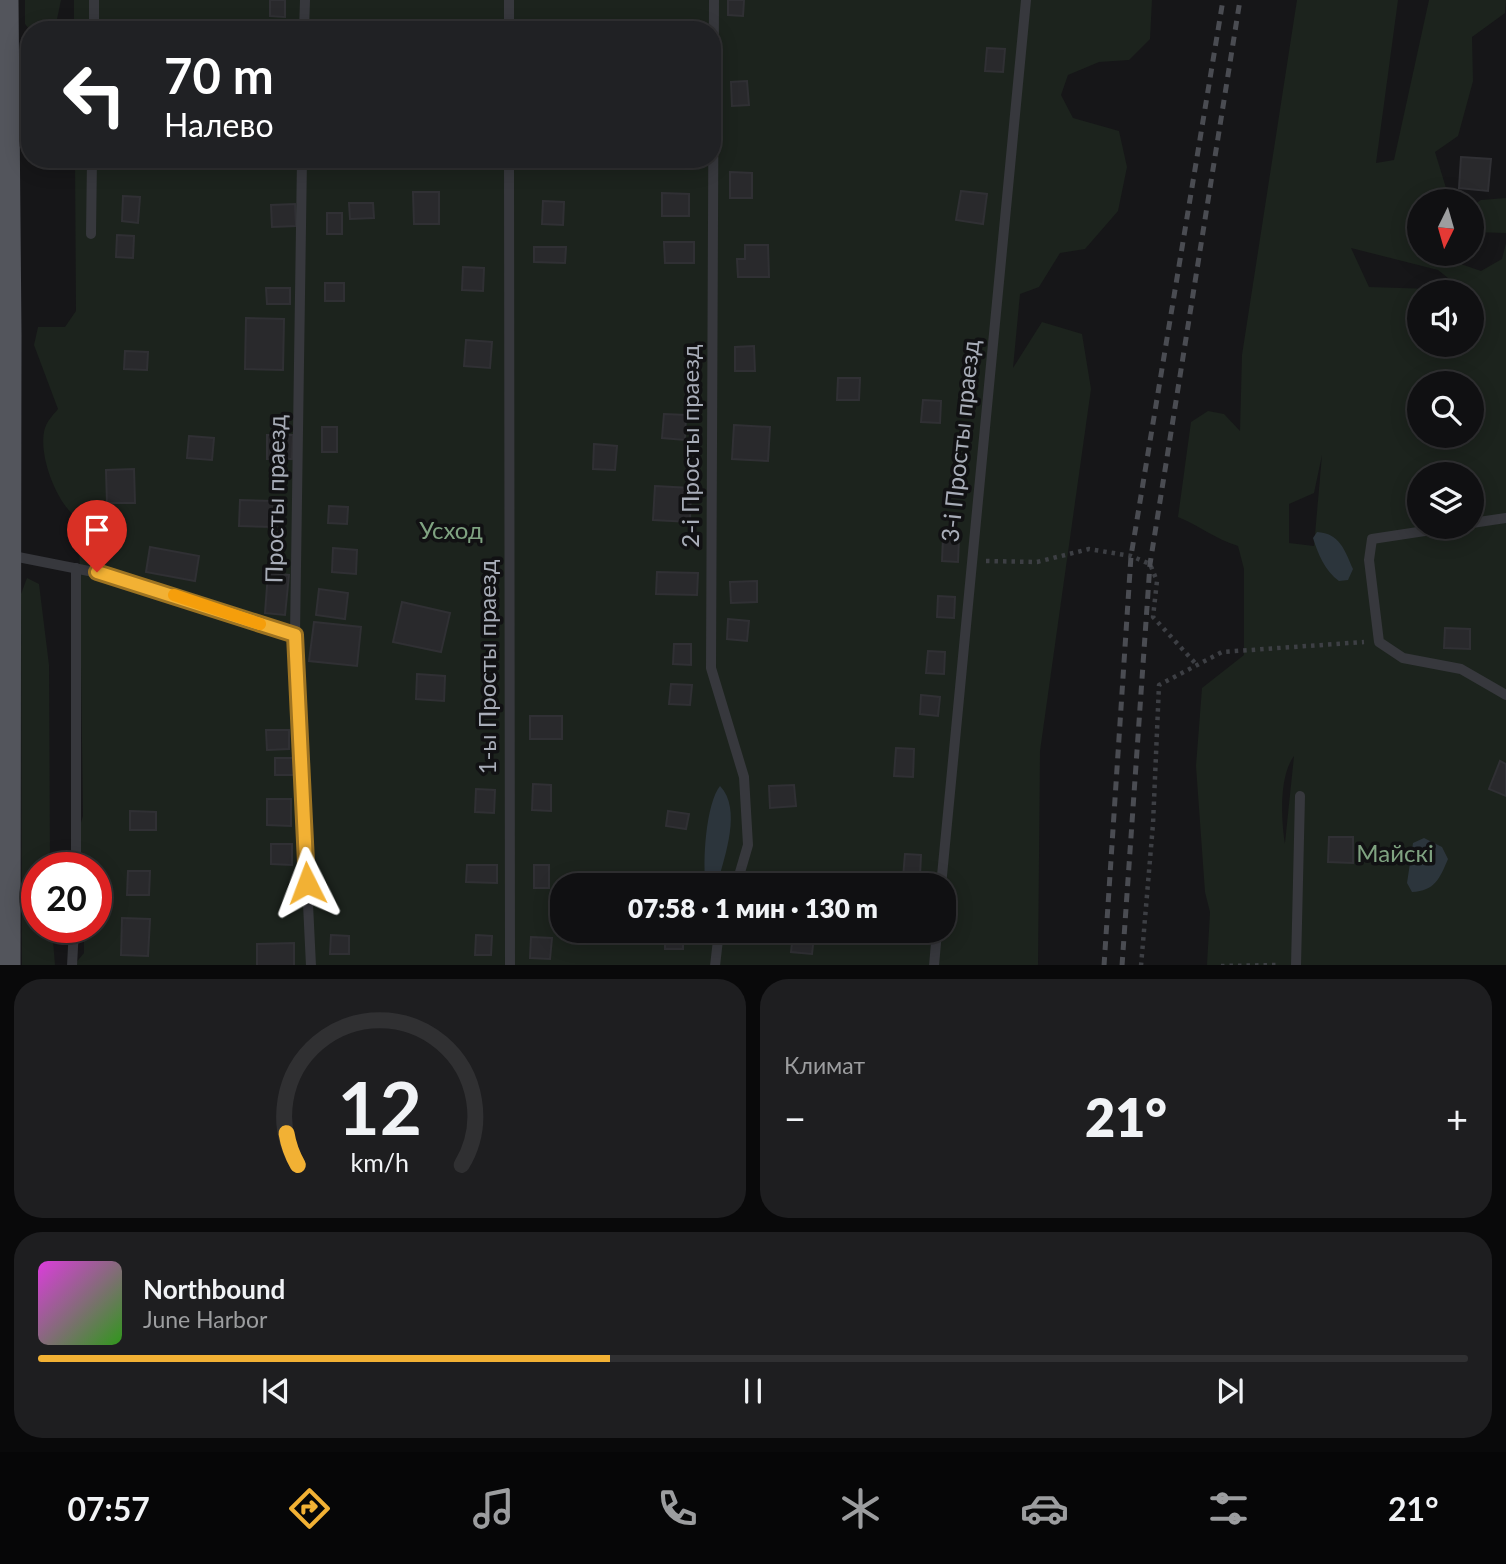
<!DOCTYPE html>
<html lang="ru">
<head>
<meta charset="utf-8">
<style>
	body { margin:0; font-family:Lato,sans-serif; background:#1e1e20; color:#f1f3f6; height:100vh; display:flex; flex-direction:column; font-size:26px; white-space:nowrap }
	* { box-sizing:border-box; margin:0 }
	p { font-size:23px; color:#9c9d9f }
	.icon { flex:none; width:38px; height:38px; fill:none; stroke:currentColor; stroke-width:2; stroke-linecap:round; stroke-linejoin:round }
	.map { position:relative; height:965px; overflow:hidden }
	.sheet { display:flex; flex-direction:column; gap:14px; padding:14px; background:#09090a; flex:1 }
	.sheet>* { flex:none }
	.hud { position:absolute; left:21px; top:21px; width:700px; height:147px; border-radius:28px; box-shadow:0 4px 18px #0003,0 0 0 2px #303032; background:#202124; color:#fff; overflow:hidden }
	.needle { width:46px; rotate:185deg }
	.controls { position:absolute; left:1407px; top:189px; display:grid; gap:14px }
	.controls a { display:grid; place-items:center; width:77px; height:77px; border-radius:50%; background:#101012; box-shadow:0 4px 18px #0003,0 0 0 2px #303032; font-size:35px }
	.speed { position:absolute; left:21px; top:852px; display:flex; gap:14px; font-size:35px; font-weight:700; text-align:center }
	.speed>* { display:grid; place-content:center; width:91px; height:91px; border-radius:50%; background:#101012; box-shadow:0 4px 18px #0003,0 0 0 2px #303032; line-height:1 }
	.speed .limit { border:10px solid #d22; background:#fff; color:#111 }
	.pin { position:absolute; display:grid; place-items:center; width:60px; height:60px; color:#fff; margin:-72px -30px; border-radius:50% 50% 50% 0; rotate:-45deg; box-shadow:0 0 7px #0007 }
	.pin .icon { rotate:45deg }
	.me { position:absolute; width:77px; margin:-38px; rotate:357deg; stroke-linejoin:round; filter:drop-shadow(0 0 5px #0008) }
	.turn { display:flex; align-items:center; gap:24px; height:147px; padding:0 28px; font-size:32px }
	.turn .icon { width:91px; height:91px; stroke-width:2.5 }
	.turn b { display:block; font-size:49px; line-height:60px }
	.big { font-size:52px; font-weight:800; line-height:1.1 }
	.sheet .widget { flex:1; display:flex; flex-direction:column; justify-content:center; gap:10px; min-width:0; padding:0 24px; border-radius:28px; background:#1e1e20 }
	.sheet .dial { align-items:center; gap:0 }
	.dial svg { height:182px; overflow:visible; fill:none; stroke:#303032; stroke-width:7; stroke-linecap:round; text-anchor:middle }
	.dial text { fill:#f1f3f6; stroke:none }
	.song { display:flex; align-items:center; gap:21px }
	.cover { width:84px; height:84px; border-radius:10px; background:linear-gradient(135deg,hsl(300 70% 55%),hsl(110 70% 35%)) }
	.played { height:7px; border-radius:4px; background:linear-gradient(90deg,#f2b134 40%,#303032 40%) }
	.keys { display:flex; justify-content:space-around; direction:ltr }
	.heat { display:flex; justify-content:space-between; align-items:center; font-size:38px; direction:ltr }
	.sheet .tiles { flex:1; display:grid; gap:14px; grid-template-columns:1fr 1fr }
	.widget:last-child { grid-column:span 2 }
	.trip { position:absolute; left:550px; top:873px; width:406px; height:70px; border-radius:28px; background:#101012; box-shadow:0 4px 18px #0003,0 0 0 2px #303032; font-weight:800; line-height:70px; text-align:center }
	.dock { display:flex; height:112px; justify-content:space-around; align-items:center; background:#060607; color:#9c9d9f }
	.dock .icon { width:49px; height:49px }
	.dock .active { color:#f2b134 }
	.dock b { font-size:32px; color:#f1f3f6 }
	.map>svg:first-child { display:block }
	.green { fill:#1c231d; fill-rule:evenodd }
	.water { fill:#2c353c }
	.building { fill:#29292c; stroke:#303034; stroke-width:2 }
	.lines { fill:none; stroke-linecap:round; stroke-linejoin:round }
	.path { stroke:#3d3f44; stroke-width:4.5; stroke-dasharray:3.5 5; stroke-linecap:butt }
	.lane { stroke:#37383d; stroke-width:10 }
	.primary { stroke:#53555c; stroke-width:33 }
	.rail { stroke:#4a4c52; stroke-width:5; stroke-dasharray:9 7; stroke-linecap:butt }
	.route-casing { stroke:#9d7322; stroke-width:18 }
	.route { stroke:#f2b134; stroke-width:12 }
	.slow { stroke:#f59e0b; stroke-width:12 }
	.labels { text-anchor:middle; stroke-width:7; stroke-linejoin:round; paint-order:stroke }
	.street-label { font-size:24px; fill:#a8adb8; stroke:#111113 }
	.park-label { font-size:24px; fill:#7fa381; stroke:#111113 }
</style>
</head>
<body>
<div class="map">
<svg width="1506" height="966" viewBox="0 0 1506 966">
	<rect width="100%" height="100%" fill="#161618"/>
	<!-- green -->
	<g class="green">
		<polygon points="25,0 61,0 55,29 30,30 25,24"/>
		<path d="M74,0H1152L1150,39L1129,60L1099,62L1068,75L1061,95L1073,118L1119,131L1127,167L1118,211L1085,249L1060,253L1039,287L1020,294L1013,368L1042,322L1082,334L1091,389L1040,751L1038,965H74L84,953V933L73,928H96V868H71L70,858L83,816L79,519C57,506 37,453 45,428C47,421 54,414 58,409L34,345L38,327H65L76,311L75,159H712V30H74ZM562,886H943V931H562Z"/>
		<path d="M1297,0H1398L1376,163L1394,160L1429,0H1506L1505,13L1472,37L1473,81L1458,136L1435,152L1450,201H1419V254H1454L1455,262L1481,271L1502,259L1506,243V965H1207L1210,912L1205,892L1196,766L1202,688L1244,655V569L1238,546C1215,539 1200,526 1178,517L1191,422L1208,411L1224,414L1240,431L1242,355ZM1351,248L1438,270L1463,290L1369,287ZM1419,292H1472V345H1419ZM1419,383H1472V436H1419ZM1322,455L1314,546L1289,543V504L1314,493ZM1419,474H1472V527H1419ZM1294,756L1285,843V844C1281,819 1279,776 1294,756Z"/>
		<polygon points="1506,198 1506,233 1473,232 1472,206 1481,200"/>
		<polygon points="27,578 39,584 49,665 50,868 37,868 37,928 52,928 55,965 22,965 21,594"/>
	</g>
	<!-- water -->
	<g class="water">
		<path d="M1317,532C1340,533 1345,551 1353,569L1348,580L1339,581C1325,571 1318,554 1313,538Z"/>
		<path d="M720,786C742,809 725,855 718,882L706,885C702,864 706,803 720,786Z"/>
		<path d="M1424,838L1442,847L1448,859C1440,878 1435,891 1412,892L1407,883L1413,843Z"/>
	</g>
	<!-- building -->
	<g class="building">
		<polygon points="270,0 285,0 285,17 270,16"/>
		<polygon points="728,0 744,0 743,16 728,15"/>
		<polygon points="987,48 1005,49 1003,72 985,71"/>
		<polygon points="747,81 749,105 732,106 731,82"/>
		<polygon points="1461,157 1491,159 1488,191 1459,188"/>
		<rect x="544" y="159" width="23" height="6"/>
		<polygon points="730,172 752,173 752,198 730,198"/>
		<polygon points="961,191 987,194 983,224 956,220"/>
		<polygon points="413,192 439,192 439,224 414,224"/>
		<polygon points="662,193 689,194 689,216 662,216"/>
		<polygon points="123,196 140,197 138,223 122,221"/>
		<polygon points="543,201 564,202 563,225 542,224"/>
		<polygon points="349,203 373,203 374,218 350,219"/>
		<polygon points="295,204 296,226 272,227 271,205"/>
		<rect x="327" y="213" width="15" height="21"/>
		<polygon points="117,235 134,236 133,258 116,257"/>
		<polygon points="664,242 694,242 694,263 665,263"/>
		<polygon points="745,245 768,245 769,277 738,277 737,259 745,259"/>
		<polygon points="534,247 566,247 565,263 534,262"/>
		<polygon points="463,267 484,268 483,291 462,290"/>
		<rect x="325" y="283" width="19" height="18"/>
		<polygon points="266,288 290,288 290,304 267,304"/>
		<polygon points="246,318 284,319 283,370 245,369"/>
		<polygon points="466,340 492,342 490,368 464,366"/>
		<polygon points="754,346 755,371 735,371 735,347"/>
		<polygon points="125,351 148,352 147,370 124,369"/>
		<polygon points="838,378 860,378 859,400 837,400"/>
		<polygon points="923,400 941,401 940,423 921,422"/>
		<polygon points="664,414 686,415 685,440 662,438"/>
		<polygon points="734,425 770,427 768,461 732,459"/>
		<rect x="322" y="427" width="15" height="25"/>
		<polygon points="267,435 293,435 292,459 267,459"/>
		<polygon points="189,436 214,438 212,460 187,458"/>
		<polygon points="594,444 617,446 615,470 593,469"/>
		<polygon points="134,469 135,503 107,503 106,470"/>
		<polygon points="655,486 691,488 690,522 653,520"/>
		<polygon points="240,500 275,501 274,527 239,526"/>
		<polygon points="329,506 348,507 347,524 328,523"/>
		<polygon points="943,538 959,539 958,562 942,561"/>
		<polygon points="150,547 199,556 195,581 146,572"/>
		<polygon points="333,548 357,550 356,574 332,572"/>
		<polygon points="657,572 698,573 697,595 656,594"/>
		<polygon points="268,573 289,575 285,615 265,613"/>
		<polygon points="757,581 757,602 731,603 730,582"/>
		<polygon points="319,589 348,593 345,619 316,615"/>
		<polygon points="938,596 955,597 954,618 937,617"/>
		<polygon points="402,602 450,613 441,652 393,642"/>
		<polygon points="728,619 749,621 747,641 727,639"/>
		<polygon points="314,622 361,627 357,666 309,661"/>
		<polygon points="1445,628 1470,629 1470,649 1444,648"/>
		<polygon points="674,644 691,644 691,665 673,664"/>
		<polygon points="928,651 945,652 944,674 926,673"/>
		<polygon points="417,674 445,676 444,701 416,699"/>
		<polygon points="671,684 692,685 690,705 669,704"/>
		<polygon points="921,695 940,697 938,716 920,714"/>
		<rect x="530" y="716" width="32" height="23"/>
		<polygon points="266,730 289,730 289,749 267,750"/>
		<polygon points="896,748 914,749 913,777 894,776"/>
		<rect x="275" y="758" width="21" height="17"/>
		<polygon points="1500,761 1506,764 1506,796 1489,789"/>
		<polygon points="533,784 551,785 551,811 532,810"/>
		<polygon points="794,785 796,806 770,808 769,786"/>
		<polygon points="476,789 495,790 494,813 475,812"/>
		<polygon points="267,799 291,799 291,826 267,825"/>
		<polygon points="130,811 156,812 156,830 130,830"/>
		<polygon points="668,811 689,814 686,829 666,826"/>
		<polygon points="1329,837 1353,837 1353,863 1328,862"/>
		<polygon points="271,844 292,844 292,865 271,864"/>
		<polygon points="905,854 921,855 920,876 926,876 925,886 909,886 910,878 903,878"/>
		<polygon points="467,865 497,865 497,883 466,882"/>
		<rect x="534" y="865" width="15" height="23"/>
		<polygon points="128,871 150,871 149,895 127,895"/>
		<polygon points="122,918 150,919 148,956 121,955"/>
		<rect x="665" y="931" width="18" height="18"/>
		<polygon points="793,934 814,936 812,954 791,952"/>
		<polygon points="331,935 349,936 349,954 330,954"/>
		<polygon points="476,935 492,936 491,955 475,955"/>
		<polygon points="531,937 552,938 550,959 530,958"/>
		<polygon points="294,943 294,966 257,966 257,944"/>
	</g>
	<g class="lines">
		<!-- path -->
		<g class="path">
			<polyline points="986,561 1037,562 1089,549 1131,556 1150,564 1157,581 1153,617 1196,664"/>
			<polyline points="1141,966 1153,824 1159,685 1222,652 1364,642"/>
			<polyline points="1221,966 1279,965"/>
		</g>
		<!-- lane -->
		<g class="lane">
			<polyline points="714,0 711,668 744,777 748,845 736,886"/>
			<polyline points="94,30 94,0"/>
			<polyline points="304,30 305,0"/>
			<polyline points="509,30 509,0"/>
			<polyline points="302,159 295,635 311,966"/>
			<polyline points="509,159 510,966"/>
			<polyline points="91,234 92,159"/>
			<polyline points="1472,523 1506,518"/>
			<polyline points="1451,527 1372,539 1369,560 1379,642 1403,658 1461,669 1506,695"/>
			<polyline points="8,555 119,577 295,635"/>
			<polyline points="76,568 76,868"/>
			<polyline points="941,886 1026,0"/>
			<polyline points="72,966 74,928"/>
			<polyline points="715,966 719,931"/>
			<polyline points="934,966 937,931"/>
			<polyline points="1296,966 1300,796"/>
		</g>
		<!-- primary -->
		<polyline class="primary" points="2,0 5,335 4,966"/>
		<!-- rail -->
		<g class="rail">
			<polyline points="1104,966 1131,556 1223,0"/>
			<polyline points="1122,966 1150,564 1240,0"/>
		</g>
	</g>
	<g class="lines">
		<defs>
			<polyline id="route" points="97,572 295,635 307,883"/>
		</defs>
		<!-- route casing -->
		<use href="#route" class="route-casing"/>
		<!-- route -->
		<use href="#route" class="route"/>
		<!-- slow -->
		<polyline class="slow" points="174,595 260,624"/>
	</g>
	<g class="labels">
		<!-- street labels -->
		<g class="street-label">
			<text transform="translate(961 441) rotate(-84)" y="8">3-і Просты праезд</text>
			<text transform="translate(691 446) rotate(-90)" y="8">2-і Просты праезд</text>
			<text transform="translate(276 499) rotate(-89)" y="8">Просты праезд</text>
			<text transform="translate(488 667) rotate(-90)" y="8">1-ы Просты праезд</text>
		</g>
		<!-- park labels -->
		<g class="park-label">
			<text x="451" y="539">Усход</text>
			<text x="1395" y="862">Майскі</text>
		</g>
	</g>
</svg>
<div class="controls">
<a><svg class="needle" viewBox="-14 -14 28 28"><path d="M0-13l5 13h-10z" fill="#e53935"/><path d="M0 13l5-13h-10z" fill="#9c9d9f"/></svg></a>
<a><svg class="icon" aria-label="sound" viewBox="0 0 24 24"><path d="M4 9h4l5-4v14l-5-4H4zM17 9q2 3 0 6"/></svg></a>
<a><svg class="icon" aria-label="search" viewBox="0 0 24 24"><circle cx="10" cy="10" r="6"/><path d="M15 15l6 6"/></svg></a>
<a><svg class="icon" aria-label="layers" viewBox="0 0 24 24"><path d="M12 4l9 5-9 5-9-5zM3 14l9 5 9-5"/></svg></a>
</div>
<div class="speed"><div class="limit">20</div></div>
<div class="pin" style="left:97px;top:572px;background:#d93025"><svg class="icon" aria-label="arrive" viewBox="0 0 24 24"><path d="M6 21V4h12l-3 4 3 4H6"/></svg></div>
<svg class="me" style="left:307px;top:883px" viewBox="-20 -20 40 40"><path d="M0-17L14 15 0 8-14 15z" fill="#f2b134" stroke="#fff" stroke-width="4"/></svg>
<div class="trip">07:58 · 1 мин · 130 m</div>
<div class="hud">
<div class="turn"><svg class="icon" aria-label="left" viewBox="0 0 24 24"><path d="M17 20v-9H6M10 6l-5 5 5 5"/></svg><div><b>70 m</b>Налево</div></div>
</div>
</div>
<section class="sheet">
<div class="tiles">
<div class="widget dial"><svg viewBox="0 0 100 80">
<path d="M14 69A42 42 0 1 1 86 69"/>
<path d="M14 69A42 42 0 0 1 9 55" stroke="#f2b134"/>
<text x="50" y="56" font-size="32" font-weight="700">12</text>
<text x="50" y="72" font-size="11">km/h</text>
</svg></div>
<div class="widget"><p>Климат</p>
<div class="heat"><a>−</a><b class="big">21°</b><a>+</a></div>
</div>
<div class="widget">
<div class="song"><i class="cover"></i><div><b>Northbound</b><p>June Harbor</p></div></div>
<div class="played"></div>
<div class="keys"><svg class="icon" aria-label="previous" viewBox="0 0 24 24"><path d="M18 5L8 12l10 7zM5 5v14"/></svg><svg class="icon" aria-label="pause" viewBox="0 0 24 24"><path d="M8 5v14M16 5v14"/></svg><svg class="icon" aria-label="next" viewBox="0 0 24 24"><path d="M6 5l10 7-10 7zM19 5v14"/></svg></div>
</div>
</div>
</section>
<nav class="dock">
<b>07:57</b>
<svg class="icon active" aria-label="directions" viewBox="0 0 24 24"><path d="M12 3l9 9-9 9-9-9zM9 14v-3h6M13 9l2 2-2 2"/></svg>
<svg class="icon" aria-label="music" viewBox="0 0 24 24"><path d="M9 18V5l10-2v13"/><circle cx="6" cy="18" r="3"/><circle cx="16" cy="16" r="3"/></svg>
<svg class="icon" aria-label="phone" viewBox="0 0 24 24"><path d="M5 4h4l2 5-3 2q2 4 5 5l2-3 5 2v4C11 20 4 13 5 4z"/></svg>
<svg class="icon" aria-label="climate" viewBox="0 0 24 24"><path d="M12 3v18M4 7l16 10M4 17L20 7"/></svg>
<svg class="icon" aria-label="car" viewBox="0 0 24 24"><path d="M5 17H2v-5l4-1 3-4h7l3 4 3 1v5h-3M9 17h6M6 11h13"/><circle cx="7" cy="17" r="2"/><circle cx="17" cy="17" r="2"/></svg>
<svg class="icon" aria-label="filters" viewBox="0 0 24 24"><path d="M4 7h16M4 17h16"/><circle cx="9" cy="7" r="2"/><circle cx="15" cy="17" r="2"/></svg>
<b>21°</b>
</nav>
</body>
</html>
